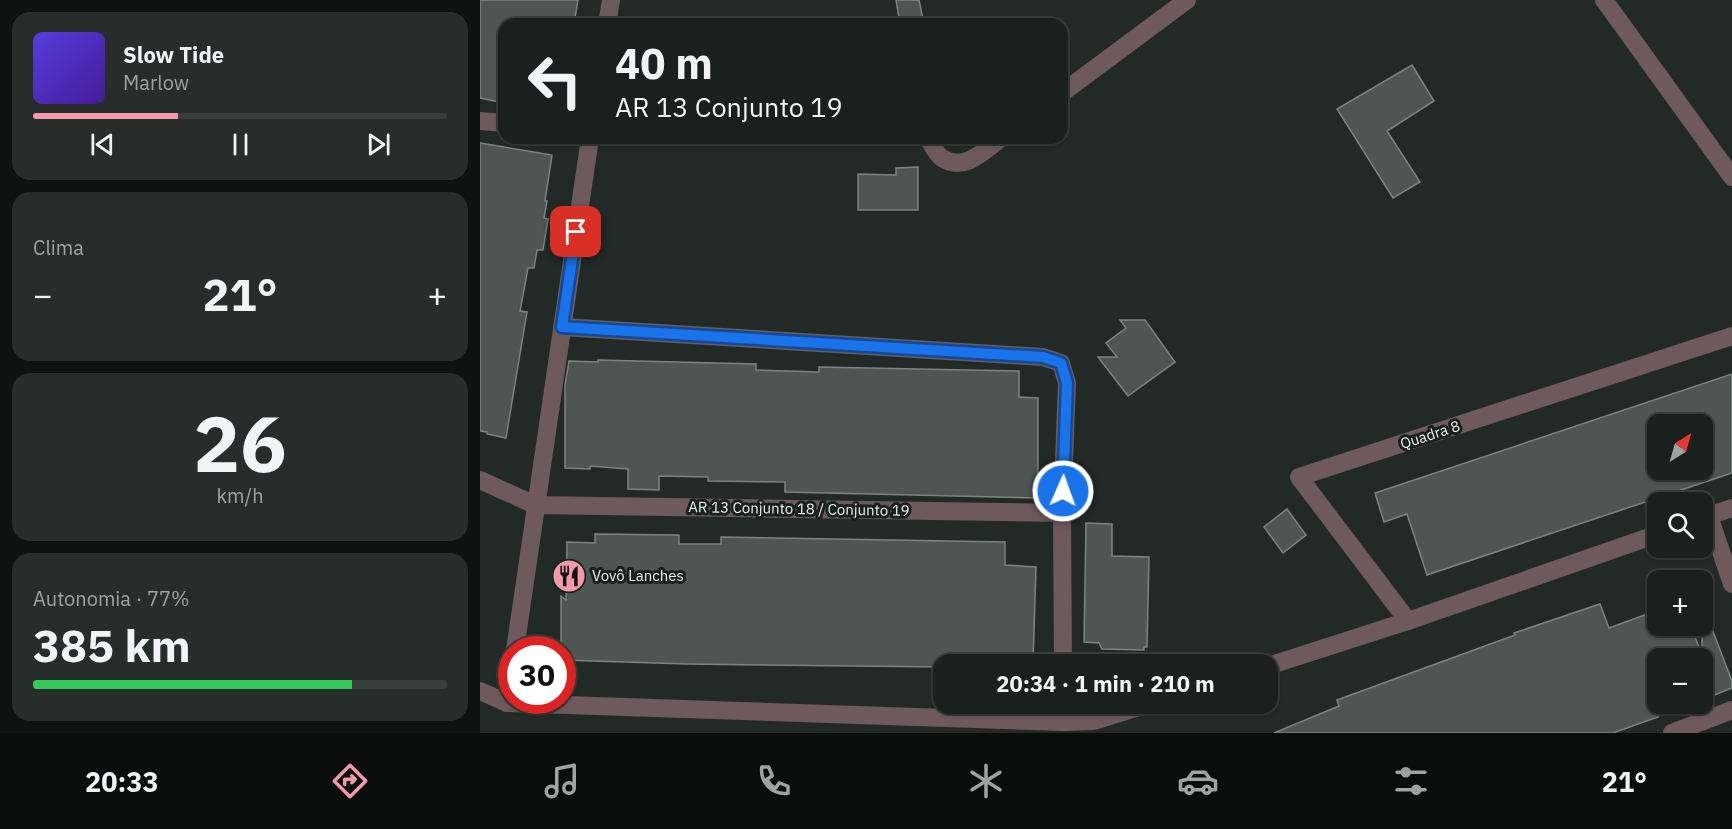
<!DOCTYPE html>
<html lang="pt">
<head>
<meta charset="utf-8">
<style>
	body { margin:0; font-family:"IBM Plex Sans",sans-serif; background:#272d2a; color:#f1f3f6; height:100vh; display:flex; flex-direction:column; font-size:22px; white-space:nowrap }
	* { box-sizing:border-box; margin:0 }
	p { font-size:20px; color:#9fa3a4 }
	.icon { flex:none; width:33px; height:33px; fill:none; stroke:currentColor; stroke-width:2; stroke-linecap:round; stroke-linejoin:round }
	.map { position:relative; flex:1; overflow:hidden }
	.sheet { display:flex; flex-direction:column; gap:12px; padding:12px; background:#0e1210; width:480px }
	.sheet>* { flex:none }
	.top-card { position:absolute; left:18px; top:18px; width:570px; height:126px; border-radius:18px; box-shadow:0 2px 4px #0004,0 0 0 2px #383e3b; background:#1a201d; color:#f1f3f6; overflow:hidden }
	.needle { width:39px; rotate:37deg }
	.fabs { position:absolute; left:1167px; top:414px; display:grid; gap:12px }
	.fabs a { display:grid; place-items:center; width:66px; height:66px; border-radius:12px; background:#1a201d; box-shadow:0 2px 4px #0004,0 0 0 2px #383e3b; font-size:30px }
	.speed { position:absolute; left:18px; top:636px; display:flex; gap:12px; font-size:30px; font-weight:700; text-align:center }
	.speed>* { display:grid; place-content:center; width:78px; height:78px; border-radius:50%; background:#1a201d; box-shadow:0 2px 4px #0004,0 0 0 2px #383e3b; line-height:1 }
	.speed .limit { border:9px solid #d22; background:#fff; color:#111 }
	.pin { position:absolute; display:grid; place-items:center; width:51px; height:51px; color:#fff; margin:-26px; border-radius:12px; box-shadow:0 3px 9px #0006 }
	.me { position:absolute; width:66px; margin:-33px; rotate:2deg; stroke-linejoin:round; filter:drop-shadow(0 0 4px #0008) }
	.turn { display:flex; align-items:center; gap:21px; height:126px; padding:0 18px; font-size:27px }
	.turn .icon { width:78px; height:78px; stroke-width:2.5 }
	.turn b { display:block; font-size:42px; line-height:51px }
	.big { font-size:45px; font-weight:700; line-height:1.1 }
	.sheet .tile { flex:1; display:flex; flex-direction:column; justify-content:center; gap:9px; min-width:0; padding:0 21px; border-radius:18px; background:#272d2a }
	.sheet .dial { align-items:center; gap:0 }
	.dial b { font-size:78px; line-height:1 }
	.song { display:flex; align-items:center; gap:18px }
	.cover { width:72px; height:72px; border-radius:9px; background:linear-gradient(135deg,hsl(250 70% 55%),hsl(260 70% 35%)) }
	.played { height:6px; border-radius:3px; background:linear-gradient(90deg,#f39aaa 35%,#383e3b 35%) }
	.keys { display:flex; justify-content:space-around; direction:ltr }
	.heat { display:flex; justify-content:space-between; align-items:center; font-size:33px; direction:ltr }
	.charge { height:9px; border-radius:4px; background:linear-gradient(90deg,#34c759 77%,#383e3b 0) }
	.trip { position:absolute; left:453px; top:654px; width:345px; height:60px; border-radius:18px; background:#1a201d; box-shadow:0 2px 4px #0004,0 0 0 2px #383e3b; font-weight:700; line-height:60px; text-align:center }
	.tabs { display:flex; height:96px; justify-content:space-around; align-items:center; background:#0a0d0c; color:#9fa3a4 }
	.tabs .icon { width:42px; height:42px }
	.tabs .active { color:#f39aaa }
	.tabs b { font-size:27px; color:#f1f3f6 }
	main { display:flex; flex:1; min-height:0 }
	.map>svg:first-child { display:block }
	.building { fill:#4d5653; stroke:#7a8581; stroke-width:1.5; fill-rule:evenodd }
	.lines { fill:none; stroke-linecap:round; stroke-linejoin:round }
	.minor { stroke:#6e595c; stroke-width:18 }
	.route-casing { stroke:#114b97; stroke-width:15 }
	.route { stroke:#1a73e8; stroke-width:10 }
	.labels { text-anchor:middle; stroke-width:6; stroke-linejoin:round; paint-order:stroke }
	.street-label { font-size:15px; fill:#eaf0ee; stroke:#18211e }
	.poi-label { font-size:15px; fill:#eaf0ee; stroke:#18211e; text-anchor:start }
</style>
</head>
<body>
<main>
<section class="sheet">
<div class="tile">
<div class="song"><i class="cover"></i><div><b>Slow Tide</b><p>Marlow</p></div></div>
<div class="played"></div>
<div class="keys"><svg class="icon" aria-label="previous" viewBox="0 0 24 24"><path d="M18 5L8 12l10 7zM5 5v14"/></svg><svg class="icon" aria-label="pause" viewBox="0 0 24 24"><path d="M8 5v14M16 5v14"/></svg><svg class="icon" aria-label="next" viewBox="0 0 24 24"><path d="M6 5l10 7-10 7zM19 5v14"/></svg></div>
</div>
<div class="tile"><p>Clima</p>
<div class="heat"><a>−</a><b class="big">21°</b><a>+</a></div>
</div>
<div class="tile dial"><b>26</b><p>km/h</p></div>
<div class="tile"><p>Autonomia · 77%</p><b class="big">385 km</b><div class="charge"></div></div>
</section>
<div class="map">
<svg width="1252" height="733" viewBox="0 0 1252 733">
	<rect width="100%" height="100%" fill="#222a27"/>
	<!-- building -->
	<g class="building">
		<polygon points="0,0 98,0 94,24 24,24 24,103 0,98"/>
		<polygon points="416,0 439,0 444,24 420,24"/>
		<polygon points="932,65 954,101 907,131 940,182 913,198 857,109"/>
		<polygon points="0,143 72,155 65,201 67,201 64,218 68,219 63,250 57,250 54,268 48,268 40,311 47,312 26,438 7,434 7,432 0,431"/>
		<polygon points="438,167 438,210 378,210 378,174 416,175 416,168"/>
		<polygon points="640,320 665,320 695,362 648,396 618,357 637,357 626,343 646,328"/>
		<polygon points="118,360 276,364 276,370 339,372 339,367 539,371 539,397 558,398 558,498 305,492 305,482 228,481 228,477 179,476 179,490 148,489 148,469 110,466 110,469 85,468 85,385 89,361 118,362"/>
		<path d="M1252,374V473L947,575L927,514L904,522L895,493ZM1178,424H1222V470H1178Z"/>
		<polygon points="807,509 826,535 803,553 784,527"/>
		<polygon points="606,523 632,524 632,556 669,557 667,647 664,647 664,650 622,649 619,643 604,642"/>
		<polygon points="115,534 199,535 199,544 241,544 241,537 525,542 525,565 556,567 553,664 464,664 464,667 207,664 82,660 82,650 81,650 81,596 86,600 87,542 115,543"/>
		<polygon points="1120,604 1129,628 1178,610 1178,626 1211,626 1222,655 1222,608 1224,608 1252,681 1252,688 1222,700 1222,658 1178,658 1178,717 1133,733 794,733 859,706 857,700 1035,635 1034,633"/>
	</g>
	<g class="lines">
		<!-- minor -->
		<g class="minor">
			<polyline points="1124,0 1252,177"/>
			<polyline points="127,24 131,0"/>
			<polyline points="582,93 707,0"/>
			<polyline points="0,121 24,123"/>
			<path d="M448,138C452,144 456,154 462,158C484,173 505,150 521,138"/>
			<polyline points="82,327 563,357 581,363 587,383 582,513 583,664"/>
			<polyline points="0,480 55,505 582,513"/>
			<polyline points="1229,516 1252,584"/>
			<polyline points="1222,518 1252,508"/>
			<polyline points="928,621 819,477 1252,336"/>
			<polyline points="35,650 110,138"/>
			<polyline points="788,666 928,621 1178,534"/>
			<polyline points="0,691 27,703 583,722 614,721 669,704"/>
			<polyline points="27,703 32,670"/>
			<polyline points="1192,733 1252,710"/>
		</g>
	</g>
	<g class="lines">
		<defs>
			<polyline id="route" points="96,232 82,327 563,357 581,363 587,383 583,491"/>
		</defs>
		<!-- route casing -->
		<use href="#route" class="route-casing"/>
		<!-- route -->
		<use href="#route" class="route"/>
	</g>
	<!-- icons -->
	<defs>
		<symbol id="restaurant-disc" viewBox="-11 -11 22 22"><circle r="9.5" fill="#f39aaa" stroke="#18211e"/><path d="M-5-6h1v4h1v-4h1v4h1v-4h1v5L-1.5 .5V6h-2V.5L-5-1ZM5-6V6H3V1.5H1.5Q1.5-4 5-6Z" fill="#111"/></symbol>
	</defs>
	<g fill-rule="evenodd">
		<use href="#restaurant-disc" x="70" y="557" width="38" height="38"/>
	</g>
	<g class="labels">
		<!-- street labels -->
		<g class="street-label">
			<text transform="translate(950 435) rotate(-18)" y="5">Quadra 8</text>
			<text transform="translate(319 509) rotate(1)" y="5">AR 13 Conjunto 18 / Conjunto 19</text>
		</g>
		<!-- poi labels -->
		<g class="poi-label">
			<text x="112" y="581">Vovô Lanches</text>
		</g>
	</g>
</svg>
<div class="fabs">
<a><svg class="needle" viewBox="-14 -14 28 28"><path d="M0-13l5 13h-10z" fill="#e53935"/><path d="M0 13l5-13h-10z" fill="#9fa3a4"/></svg></a>
<a><svg class="icon" aria-label="search" viewBox="0 0 24 24"><circle cx="10" cy="10" r="6"/><path d="M15 15l6 6"/></svg></a>
<a>+</a>
<a>−</a>
</div>
<div class="speed"><div class="limit">30</div></div>
<div class="pin" style="left:96px;top:232px;background:#d93025"><svg class="icon" aria-label="arrive" viewBox="0 0 24 24"><path d="M6 21V4h12l-3 4 3 4H6"/></svg></div>
<svg class="me" style="left:583px;top:491px" viewBox="-20 -20 40 40"><circle r="17" fill="#1a73e8" stroke="#fff" stroke-width="3"/><path d="M0-11L8 9 0 5-8 9z" fill="#fff"/></svg>
<div class="trip">20:34 · 1 min · 210 m</div>
<div class="top-card">
<div class="turn"><svg class="icon" aria-label="left" viewBox="0 0 24 24"><path d="M17 20v-9H6M10 6l-5 5 5 5"/></svg><div><b>40 m</b>AR 13 Conjunto 19</div></div>
</div>
</div>
</main>
<nav class="tabs">
<b>20:33</b>
<svg class="icon active" aria-label="directions" viewBox="0 0 24 24"><path d="M12 3l9 9-9 9-9-9zM9 14v-3h6M13 9l2 2-2 2"/></svg>
<svg class="icon" aria-label="music" viewBox="0 0 24 24"><path d="M9 18V5l10-2v13"/><circle cx="6" cy="18" r="3"/><circle cx="16" cy="16" r="3"/></svg>
<svg class="icon" aria-label="phone" viewBox="0 0 24 24"><path d="M5 4h4l2 5-3 2q2 4 5 5l2-3 5 2v4C11 20 4 13 5 4z"/></svg>
<svg class="icon" aria-label="climate" viewBox="0 0 24 24"><path d="M12 3v18M4 7l16 10M4 17L20 7"/></svg>
<svg class="icon" aria-label="car" viewBox="0 0 24 24"><path d="M5 17H2v-5l4-1 3-4h7l3 4 3 1v5h-3M9 17h6M6 11h13"/><circle cx="7" cy="17" r="2"/><circle cx="17" cy="17" r="2"/></svg>
<svg class="icon" aria-label="filters" viewBox="0 0 24 24"><path d="M4 7h16M4 17h16"/><circle cx="9" cy="7" r="2"/><circle cx="15" cy="17" r="2"/></svg>
<b>21°</b>
</nav>
</body>
</html>
